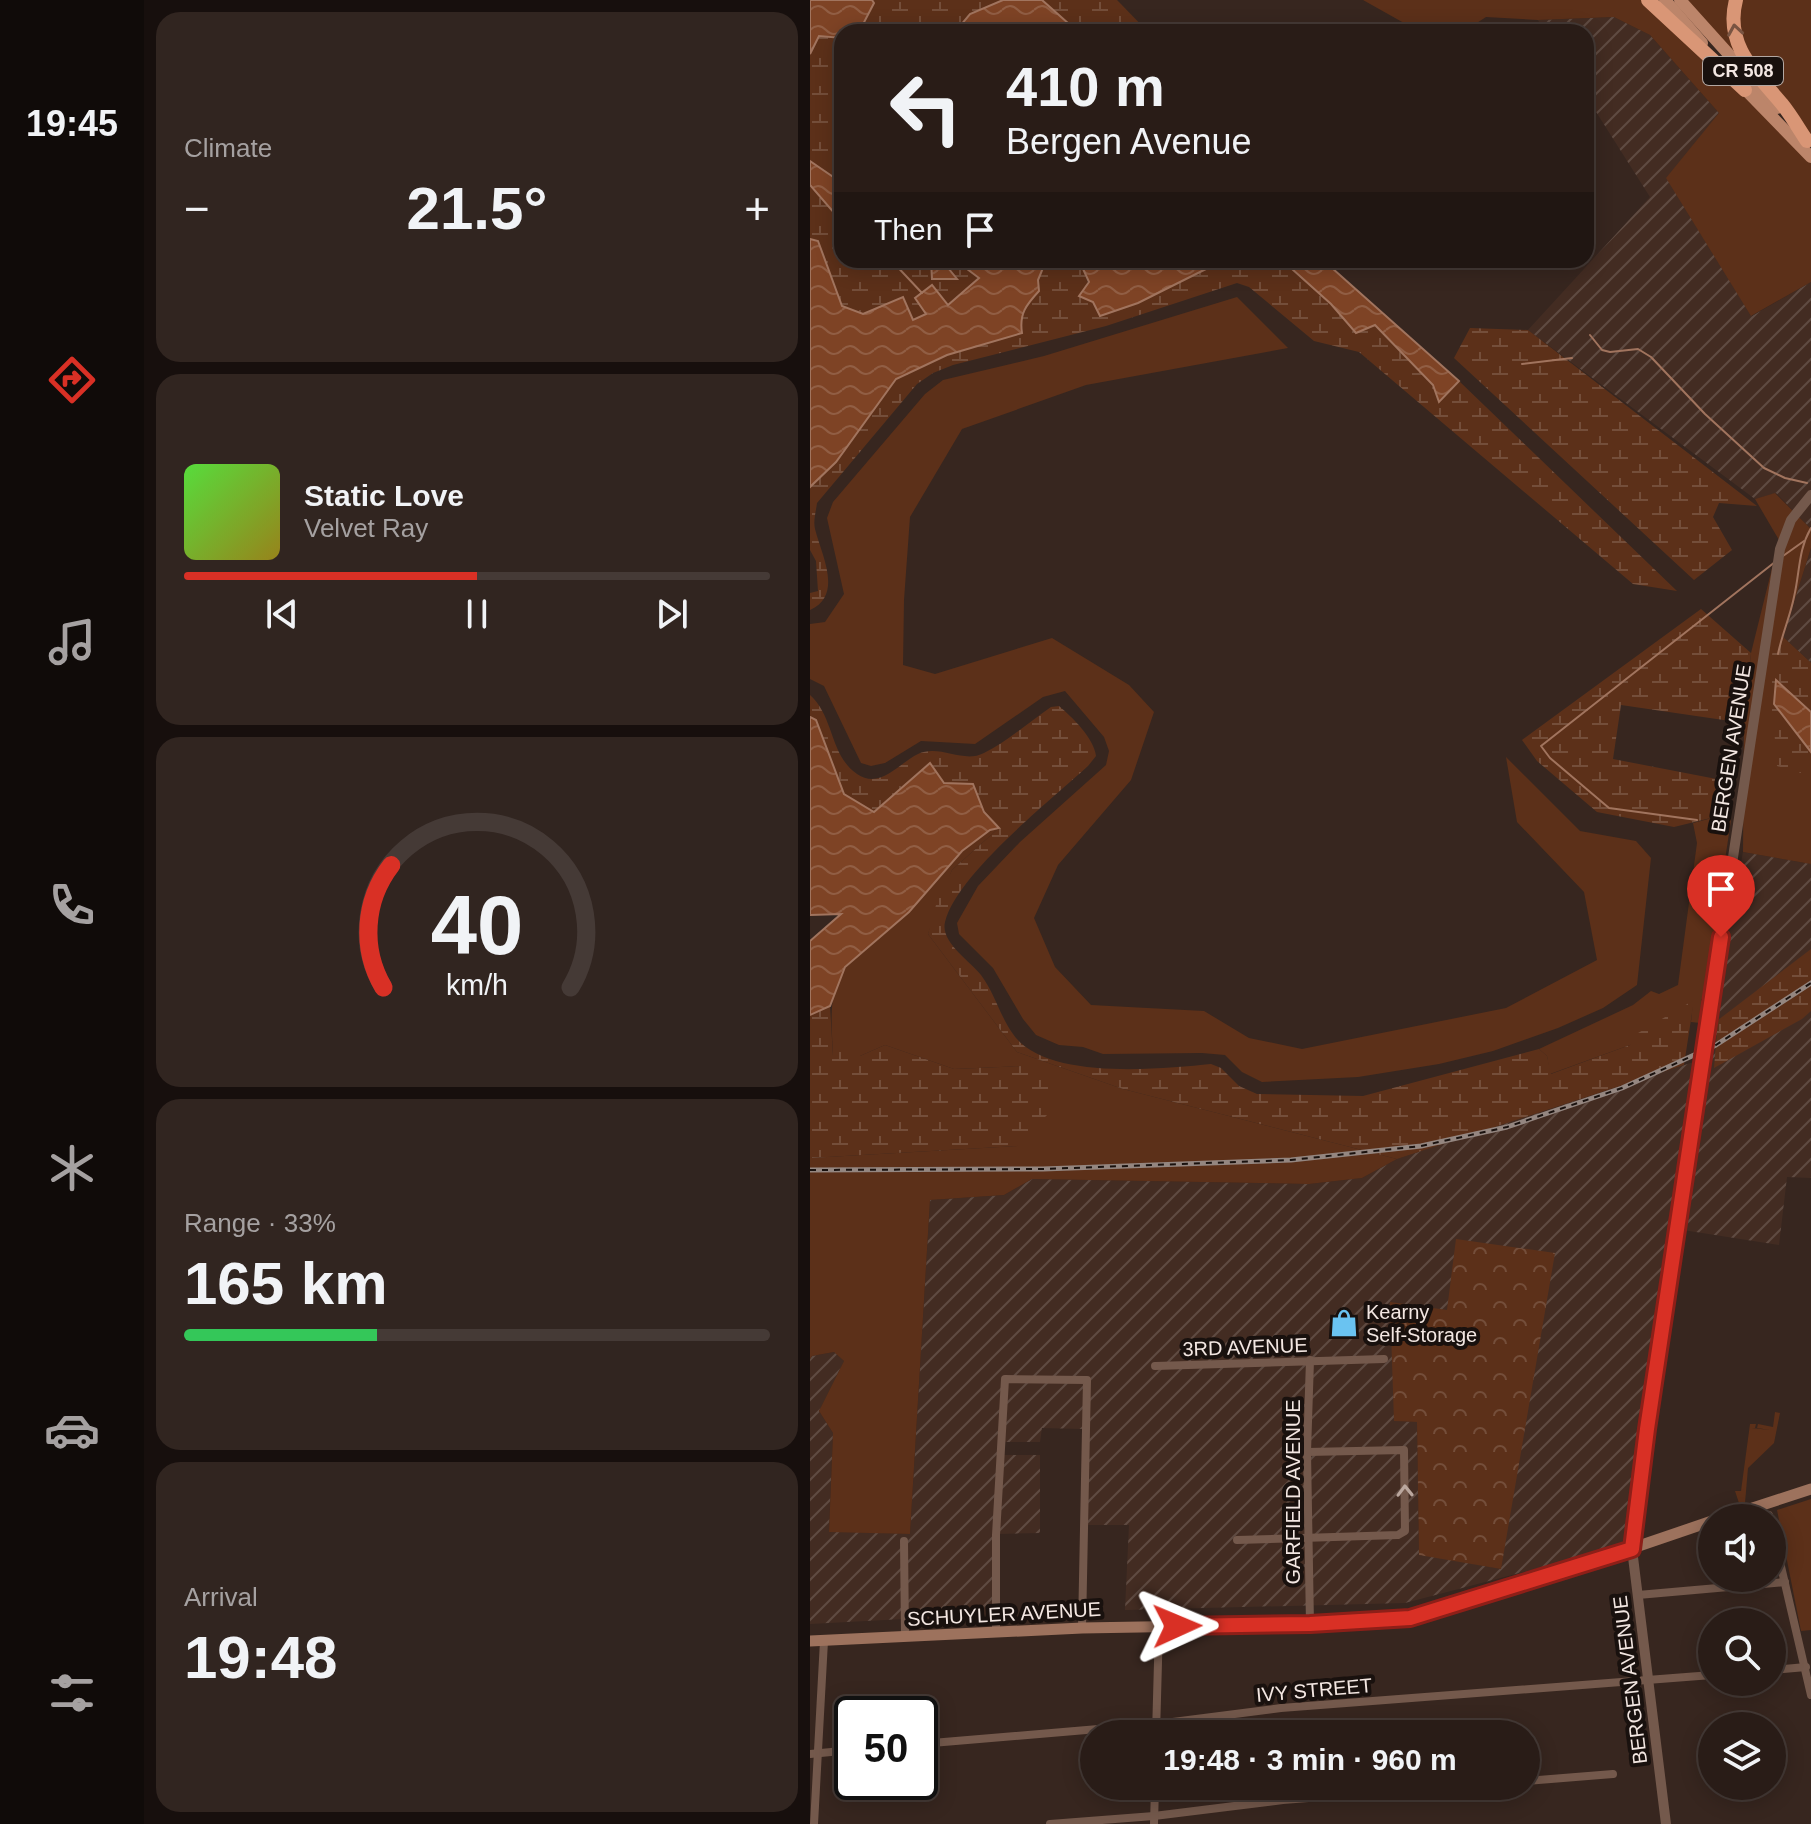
<!DOCTYPE html>
<html lang="en">
<head>
<meta charset="utf-8">
<style>
	body { margin:0; font-family:Arial,sans-serif; background:#312520; color:#f1f3f6; height:100vh; display:flex; flex-direction:column; font-size:30px; white-space:nowrap }
	* { box-sizing:border-box; margin:0 }
	p { font-size:26px; color:#a5a1a1 }
	.icon { flex:none; width:44px; height:44px; fill:none; stroke:currentColor; stroke-width:2; stroke-linecap:round; stroke-linejoin:round }
	.map { position:relative; flex:1; overflow:hidden }
	.side { display:flex; flex-direction:column; gap:12px; padding:12px; background:#170f0d; width:666px }
	.side>* { flex:none }
	.banner { position:absolute; left:24px; top:24px; width:760px; height:244px; border-radius:24px; box-shadow:0 4px 20px #0003,0 0 0 2px #453a36; background:#291c17; color:#f1f3f6; overflow:hidden }
	.controls { position:absolute; left:888px; top:1504px; display:grid; gap:16px }
	.controls a { display:grid; place-items:center; width:88px; height:88px; border-radius:50%; background:#291c17; box-shadow:0 4px 20px #0003,0 0 0 2px #453a36; font-size:40px }
	.speed { position:absolute; left:24px; top:1696px; display:flex; gap:16px; font-size:40px; font-weight:700; text-align:center }
	.speed>* { display:grid; place-content:center; width:104px; height:104px; border-radius:50%; background:#291c17; box-shadow:0 4px 20px #0003,0 0 0 2px #453a36; line-height:1 }
	.speed .limit { border:4px solid #111; border-radius:12px; background:#fff; color:#111 }
	.pin { position:absolute; display:grid; place-items:center; width:68px; height:68px; color:#fff; margin:-82px -34px; border-radius:50% 50% 50% 0; rotate:-45deg; box-shadow:0 0 8px #0007 }
	.pin .icon { rotate:45deg }
	.me { position:absolute; width:88px; margin:-44px; rotate:89deg; stroke-linejoin:round; filter:drop-shadow(0 0 6px #0008) }
	.turn { display:flex; align-items:center; gap:28px; height:168px; padding:0 40px; font-size:36px }
	.turn .icon { width:104px; height:104px; stroke-width:2.5 }
	.turn b { display:block; font-size:56px; line-height:68px }
	.then { display:flex; align-items:center; height:76px; padding:0 40px; background:#0003; gap:16px; font-size:30px }
	.big { font-size:60px; font-weight:800; line-height:1.1 }
	.side .tile { flex:1; display:flex; flex-direction:column; justify-content:center; gap:12px; min-width:0; padding:0 28px; border-radius:24px; background:#312520 }
	.side .dial { align-items:center; gap:0 }
	.dial svg { height:208px; overflow:visible; fill:none; stroke:#453a36; stroke-width:7; stroke-linecap:round; text-anchor:middle }
	.dial text { fill:#f1f3f6; stroke:none }
	.song { display:flex; align-items:center; gap:24px }
	.cover { width:96px; height:96px; border-radius:12px; background:linear-gradient(135deg,hsl(110 70% 55%),hsl(50 70% 35%)) }
	.played { height:8px; border-radius:4px; background:linear-gradient(90deg,#d93025 50%,#453a36 50%) }
	.keys { display:flex; justify-content:space-around; direction:ltr }
	.heat { display:flex; justify-content:space-between; align-items:center; font-size:44px; direction:ltr }
	.charge { height:12px; border-radius:6px; background:linear-gradient(90deg,#34c759 33%,#453a36 0) }
	.trip { position:absolute; left:270px; top:1720px; width:460px; height:80px; border-radius:40px; background:#291c17; box-shadow:0 4px 20px #0003,0 0 0 2px #453a36; font-weight:800; line-height:80px; text-align:center }
	main { display:flex; flex:1; min-height:0 }
	.dock { display:flex; flex-direction:column; width:144px; justify-content:space-around; align-items:center; background:#100b09; color:#a5a1a1 }
	.dock .icon { width:56px; height:56px }
	.dock .selected { color:#d93025 }
	.dock b { font-size:36px; color:#f1f3f6 }
	.map>svg:first-child { display:block }
	.industrial { fill:url(#industrial-furrows); fill-rule:evenodd }
	.grass { fill:#5c3019 }
	.wetland { fill:url(#wetland-marsh) }
	.park { fill:url(#park-crowns) }
	.water { fill:url(#water-waves); stroke:#a1745e; stroke-width:2 }
	.lines { fill:none; stroke-linecap:round; stroke-linejoin:round }
	.stream { stroke:#a1745e; stroke-width:2 }
	.minor { stroke:#74594c; stroke-width:8 }
	.tertiary { stroke:#74594c; stroke-width:10 }
	.secondary { stroke:#9d725d; stroke-width:11 }
	.primary { stroke:#bc856a; stroke-width:12 }
	.motorway { stroke:#d99676; stroke-width:14 }
	.rail-casing { stroke:#948680; stroke-width:5 }
	.rail { stroke:#19110e; stroke-width:2; stroke-dasharray:6; stroke-linecap:butt }
	.oneway { stroke:#795442 }
	.oneway2 { stroke:#baa79e }
	.route-casing { stroke:#8d1f18; stroke-width:20 }
	.route { stroke:#d93025; stroke-width:14 }
	.labels { text-anchor:middle; stroke-width:8; stroke-linejoin:round; paint-order:stroke }
	.shield { fill:#19110e; stroke:#b2a7a2; stroke-width:2 }
	.shield-label { font-size:18px; font-weight:bold; fill:#f3e7e2 }
	.street-label { font-size:20px; fill:#f3e7e2; stroke:#19110e }
	.poi-label { font-size:20px; fill:#f3e7e2; stroke:#19110e; text-anchor:start }
</style>
</head>
<body>
<main>
<nav class="dock">
<b>19:45</b>
<svg class="icon selected" aria-label="directions" viewBox="0 0 24 24"><path d="M12 3l9 9-9 9-9-9zM9 14v-3h6M13 9l2 2-2 2"/></svg>
<svg class="icon" aria-label="music" viewBox="0 0 24 24"><path d="M9 18V5l10-2v13"/><circle cx="6" cy="18" r="3"/><circle cx="16" cy="16" r="3"/></svg>
<svg class="icon" aria-label="phone" viewBox="0 0 24 24"><path d="M5 4h4l2 5-3 2q2 4 5 5l2-3 5 2v4C11 20 4 13 5 4z"/></svg>
<svg class="icon" aria-label="climate" viewBox="0 0 24 24"><path d="M12 3v18M4 7l16 10M4 17L20 7"/></svg>
<svg class="icon" aria-label="car" viewBox="0 0 24 24"><path d="M5 17H2v-5l4-1 3-4h7l3 4 3 1v5h-3M9 17h6M6 11h13"/><circle cx="7" cy="17" r="2"/><circle cx="17" cy="17" r="2"/></svg>
<svg class="icon" aria-label="filters" viewBox="0 0 24 24"><path d="M4 7h16M4 17h16"/><circle cx="9" cy="7" r="2"/><circle cx="15" cy="17" r="2"/></svg>
</nav>
<section class="side">
<div class="tile"><p>Climate</p>
<div class="heat"><a>−</a><b class="big">21.5°</b><a>+</a></div>
</div>
<div class="tile">
<div class="song"><i class="cover"></i><div><b>Static Love</b><p>Velvet Ray</p></div></div>
<div class="played"></div>
<div class="keys"><svg class="icon" aria-label="previous" viewBox="0 0 24 24"><path d="M18 5L8 12l10 7zM5 5v14"/></svg><svg class="icon" aria-label="pause" viewBox="0 0 24 24"><path d="M8 5v14M16 5v14"/></svg><svg class="icon" aria-label="next" viewBox="0 0 24 24"><path d="M6 5l10 7-10 7zM19 5v14"/></svg></div>
</div>
<div class="tile dial"><svg viewBox="0 0 100 80">
<path d="M14 69A42 42 0 1 1 86 69"/>
<path d="M14 69A42 42 0 0 1 17 22" stroke="#d93025"/>
<text x="50" y="56" font-size="32" font-weight="700">40</text>
<text x="50" y="72" font-size="11">km/h</text>
</svg></div>
<div class="tile"><p>Range · 33%</p><b class="big">165 km</b><div class="charge"></div></div>
<div class="tile"><p>Arrival</p><b class="big">19:48</b></div>
</section>
<div class="map">
<svg width="1001" height="1824" viewBox="0 0 1001 1824">
	<defs>
		<pattern id="industrial-furrows" width="10" height="10" patternUnits="userSpaceOnUse" patternTransform="scale(2)"><rect width="10" height="10" fill="#432c22"/><path d="M-1 1l2-2M0 10L10 0M9 11l2-2" fill="none" stroke="#5f4b42"/></pattern>
		<pattern id="wetland-marsh" width="20" height="14" patternUnits="userSpaceOnUse" patternTransform="scale(2)"><rect width="20" height="14" fill="#5c3019"/><path d="M1 5h8M5 5V1M11 12h8M15 12V8" fill="none" stroke="#744e3a"/></pattern>
		<pattern id="park-crowns" width="20" height="18" patternUnits="userSpaceOnUse" patternTransform="scale(2)"><rect width="20" height="18" fill="#5c3019"/><path d="M2 6a3 3 0 1 1 6 0M12 15a3 3 0 1 1 6 0" fill="none" stroke="#744e3a"/></pattern>
		<pattern id="water-waves" width="16" height="10" patternUnits="userSpaceOnUse" patternTransform="scale(2)"><rect width="16" height="10" fill="#7e4325"/><path d="M0 5q4-4 8 0t8 0" fill="none" stroke="#915e44"/></pattern>
	</defs>
	<rect width="100%" height="100%" fill="#37261f"/>
	<!-- industrial -->
	<g class="industrial">
		<polygon points="804,17 840,35 909,113 942,316 1001,282 1001,529 966,493 945,499 718,330 840,197 776,96 776,32 735,32 728,20"/>
		<polygon points="1001,548 1001,663 973,637"/>
		<path d="M933,852L1001,864V1178L977,1177L969,1245L873,1230L865,1239L823,1543L595,1603L315,1610L319,1525H273V1429L232,1428L230,1442H191L189,1455H230V1533L187,1534L186,1614L0,1624V1359L2,1356L24,1352L34,1361L9,1411L23,1433L19,1531L100,1534L120,1200L194,1195L222,1179L499,1184L552,1178L587,1159L896,1058ZM638,1310L691,1569L609,1554L607,1422L585,1421Z"/>
	</g>
	<!-- grass -->
	<g class="grass">
		<polygon points="553,0 838,0 1001,159 1001,282 941,316 856,178 909,113 840,35 804,17 728,20 676,17 653,32 610,32"/>
		<polygon points="870,0 1001,0 1001,145"/>
		<polygon points="427,297 478,348 276,385 152,429 100,517 94,600 93,665 125,674 242,638 319,685 344,712 321,780 248,865 224,918 245,967 281,1005 394,1011 439,1038 492,1049 696,1008 787,960 774,892 707,822 696,757 770,831 826,841 841,858 827,985 793,1008 748,1028 683,1051 629,1064 548,1077 452,1082 432,1072 415,1055 392,1053 293,1054 273,1047 249,1045 226,1035 213,1019 183,968 149,934 147,923 168,886 210,842 296,765 299,751 294,737 255,691 233,697 165,744 111,741 75,763 61,766 51,763 14,686 0,679 0,624 15,622 34,594 17,518 23,502 115,394 133,380 234,356"/>
		<polygon points="965,493 1001,529 1001,548 973,637 1001,663 1001,864 933,852 934,723 941,653 969,540 945,499"/>
		<polygon points="917,814 921,820 895,994 891,1000 894,1003 890,1023 881,1022 883,1001 820,1045 740,1074 737,1056 729,1049 823,1005 841,991 849,994 868,985 887,843 883,823"/>
		<path d="M189,828L142,870L118,934L207,1052L313,1089L587,1159L552,1178L499,1184L222,1179L194,1195L120,1200L100,1534L19,1532L23,1433L9,1411L34,1361L24,1352L2,1356L0,1359V1158L207,1146L213,1066L144,1069L75,1045L50,1056H23C22,1028 17,991 35,967C48,950 79,930 96,915C125,887 148,839 189,828Z"/>
		<polygon points="965,1412 970,1413 964,1443 938,1468 935,1503 929,1503 925,1491 931,1491 940,1424 946,1424 945,1428 942,1428 960,1430 947,1428 948,1424 963,1427"/>
		<polygon points="1001,1499 1001,1630 991,1631 967,1510"/>
	</g>
	<!-- wetland -->
	<g class="wetland">
		<polygon points="62,0 193,0 160,15 145,32 49,32 64,3"/>
		<polygon points="232,0 307,0 338,32 268,32"/>
		<polygon points="9,36 32,38 32,183 0,161 0,54"/>
		<polygon points="0,185 25,214 32,209 32,260 121,260 122,279 146,278 138,269 149,263 169,278 138,305 122,286 117,314 102,320 93,297 53,314 31,306 8,241 0,239"/>
		<path d="M242,260H269C278,279 281,298 290,316L328,303L414,260L438,262L472,260L521,304L546,332L565,325L623,385L629,401L649,381L867,591L823,584L549,352L504,341L439,287L427,283L296,326L143,365L123,373L107,384L7,503C6,511 3,521 5,529C11,554 34,595 0,610V593L8,591L6,561L0,550V487L26,462L86,379L137,355L212,333C209,314 216,305 229,291L228,280L235,263Z"/>
		<polygon points="660,328 718,330 947,506 909,503 903,517 922,550 884,580 644,358"/>
		<polygon points="891,609 941,653 934,723 811,705 803,759 922,782 917,814 864,827 787,812 727,761 712,740"/>
		<polygon points="973,637 1001,663 1001,776 967,766 964,728 957,706 963,646"/>
		<path d="M0,695C24,716 20,756 47,774C70,790 89,763 108,754C130,744 153,764 174,753C198,741 219,722 241,707L249,706C262,717 284,738 286,756L278,766C240,801 147,874 135,922C130,942 160,961 171,975C185,994 190,1016 203,1034C235,1081 351,1069 401,1064L411,1068L429,1086L447,1094L553,1096L729,1049L737,1056L741,1074L820,1045L823,1036L884,1000L874,1065L587,1159L313,1089L207,1052L118,934L126,905L142,870L189,828L174,812L163,784L64,813L34,794L6,720L0,717Z"/>
		<polygon points="1001,949 1001,1011 992,1019 904,1068 908,1020"/>
		<polygon points="20,1006 23,1056 37,1044 50,1056 75,1045 144,1069 213,1066 240,1075 238,1114 207,1146 0,1158 0,1015"/>
	</g>
	<!-- park -->
	<polygon class="park" points="646,1239 745,1253 691,1569 609,1555 607,1422 584,1421 580,1302 637,1310"/>
	<!-- water -->
	<g class="water">
		<polygon points="0,0 62,0 64,3 49,32 32,32 32,38 9,36 0,54"/>
		<polygon points="193,0 232,0 268,32 145,32 160,14"/>
		<polygon points="0,161 32,183 32,209 25,214 0,185"/>
		<path d="M0,239L8,241L32,306L53,314L93,297L103,320L116,314L105,298L122,285L138,305L169,278L149,263L139,269L147,279H122L121,260H173L179,268L180,260H242L235,263L228,280L229,291C216,305 209,314 212,333L137,355L86,379L26,462L0,487Z"/>
		<polygon points="269,260 414,260 328,303 290,316 283,302 269,296 279,282"/>
		<polygon points="472,260 513,260 649,381 629,402 623,385 565,325 546,333 521,304"/>
		<polygon points="966,680 1001,712 1001,752 964,704"/>
		<polygon points="0,717 6,720 34,794 64,812 120,763 134,783 163,784 174,812 189,828 180,830 152,851 99,912 35,967 20,1006 0,1015 0,941 31,914 0,915"/>
	</g>
	<g class="lines">
		<!-- stream -->
		<g class="stream">
			<polyline points="81,260 112,293"/>
			<polyline points="780,335 792,350 800,352 828,349 841,357 895,414 954,468 975,478 997,483"/>
			<polyline points="712,364 762,358"/>
			<polyline points="973,556 994,541"/>
			<path d="M968,654C972,634 980,617 984,597C990,572 988,550 1001,528"/>
			<polyline points="887,820 799,808 740,758 731,746 965,562"/>
		</g>
		<!-- minor -->
		<g class="minor">
			<polyline points="345,1366 574,1359"/>
			<polyline points="959,1515 960,1518"/>
			<polyline points="962,1528 1001,1695"/>
			<polyline points="427,1540 588,1535 595,1531 594,1450 497,1452"/>
			<polyline points="94,1541 95,1637"/>
			<polyline points="828,1595 975,1582"/>
			<polyline points="500,1624 497,1452 500,1360"/>
			<polyline points="186,1632 186,1535 195,1379 277,1380 272,1628"/>
			<polyline points="962,1670 996,1667"/>
			<polyline points="346,1734 349,1626"/>
			<polyline points="110,1744 347,1724 471,1708 902,1675"/>
			<polyline points="0,1754 42,1750"/>
			<polyline points="716,1781 803,1774"/>
			<polyline points="4,1824 14,1641"/>
			<polyline points="240,1824 344,1816 473,1800 651,1786"/>
			<polyline points="344,1824 345,1786"/>
		</g>
		<!-- tertiary -->
		<polyline class="tertiary" points="856,1824 822,1549 868,1218 970,549 981,520 1001,495"/>
		<!-- secondary -->
		<g class="secondary">
			<polyline points="912,1518 1001,1489"/>
			<polyline points="0,1641 272,1628 500,1624 600,1618 770,1566 902,1521"/>
		</g>
		<!-- primary -->
		<g class="primary">
			<polyline points="855,0 892,43"/>
			<polyline points="870,0 967,108"/>
			<polyline points="929,83 1001,157"/>
		</g>
		<!-- motorway -->
		<g class="motorway">
			<polyline points="838,0 935,90"/>
			<path d="M926,0C914,45 946,73 972,104C981,115 989,129 997,141"/>
		</g>
		<defs>
			<polyline id="rail" points="0,1170 233,1169 481,1160 611,1146 697,1127 812,1088 906,1045 1001,983"/>
		</defs>
		<!-- rail casing -->
		<use href="#rail" class="rail-casing"/>
		<!-- rail -->
		<use href="#rail" class="rail"/>
	</g>
	<!-- one-way arrows -->
	<defs><path id="oneway-chevron" d="M-2-3.5L2.5 0L-2 3.5" fill="none" stroke-width="1.6" stroke-linecap="round" stroke-linejoin="round" transform="scale(2)"/></defs>
	<use class="oneway" href="#oneway-chevron" transform="translate(925 30) rotate(-99)"/>
	<use class="oneway2" href="#oneway-chevron" transform="translate(595 1491) rotate(-91)"/>
	<g class="lines">
		<defs>
			<polyline id="route" points="367,1626 500,1624 600,1618 822,1549 837,1429 911,937"/>
		</defs>
		<!-- route casing -->
		<use href="#route" class="route-casing"/>
		<!-- route -->
		<use href="#route" class="route"/>
	</g>
	<!-- icons -->
	<defs>
		<symbol id="shop-bare" viewBox="-9 -9 18 18"><path d="M-5-2.5h2.3a2.7 3.5 0 0 1 5.4 0H5L5.5 6h-11ZM-1.5-2.5h3a1.5 2.3 0 0 0-3 0Z" fill="#6ac3f1" stroke="#19110e" stroke-width="2.5" paint-order="stroke"/></symbol>
	</defs>
	<g fill-rule="evenodd">
		<use href="#shop-bare" x="514" y="1303" width="40" height="40"/>
	</g>
	<g class="labels">
		<!-- shield labels -->
		<rect class="shield" x="893" y="57" width="80" height="28" rx="6"/>
		<g class="shield-label">
			<text x="933" y="77">CR 508</text>
		</g>
		<!-- street labels -->
		<g class="street-label">
			<text transform="translate(921 748) rotate(-81)" y="7">BERGEN AVENUE</text>
			<text transform="translate(435 1347) rotate(-2)" y="7">3RD AVENUE</text>
			<text transform="translate(483 1492) rotate(-90)" y="7">GARFIELD AVENUE</text>
			<text transform="translate(194 1614) rotate(-3)" y="7">SCHUYLER AVENUE</text>
			<text transform="translate(820 1680) rotate(-97)" y="7">BERGEN AVENUE</text>
			<text transform="translate(504 1690) rotate(-5)" y="7">IVY STREET</text>
		</g>
		<!-- poi labels -->
		<g class="poi-label">
			<text x="556" y="1319">Kearny<tspan x="556" dy="23">Self-Storage</tspan></text>
		</g>
	</g>
</svg>
<div class="controls">
<a><svg class="icon" aria-label="sound" viewBox="0 0 24 24"><path d="M4 9h4l5-4v14l-5-4H4zM17 9q2 3 0 6"/></svg></a>
<a><svg class="icon" aria-label="search" viewBox="0 0 24 24"><circle cx="10" cy="10" r="6"/><path d="M15 15l6 6"/></svg></a>
<a><svg class="icon" aria-label="layers" viewBox="0 0 24 24"><path d="M12 4l9 5-9 5-9-5zM3 14l9 5 9-5"/></svg></a>
</div>
<div class="speed"><div class="limit">50</div></div>
<div class="pin" style="left:911px;top:937px;background:#d93025"><svg class="icon" aria-label="arrive" viewBox="0 0 24 24"><path d="M6 21V4h12l-3 4 3 4H6"/></svg></div>
<svg class="me" style="left:367px;top:1626px" viewBox="-20 -20 40 40"><path d="M0-17L14 15 0 8-14 15z" fill="#d93025" stroke="#fff" stroke-width="4"/></svg>
<div class="trip">19:48 · 3 min · 960 m</div>
<div class="banner">
<div class="turn"><svg class="icon" aria-label="left" viewBox="0 0 24 24"><path d="M17 20v-9H6M10 6l-5 5 5 5"/></svg><div><b>410 m</b>Bergen Avenue</div></div>
<div class="then">Then<svg class="icon" aria-label="arrive" viewBox="0 0 24 24"><path d="M6 21V4h12l-3 4 3 4H6"/></svg></div>
</div>
</div>
</main>
</body>
</html>
